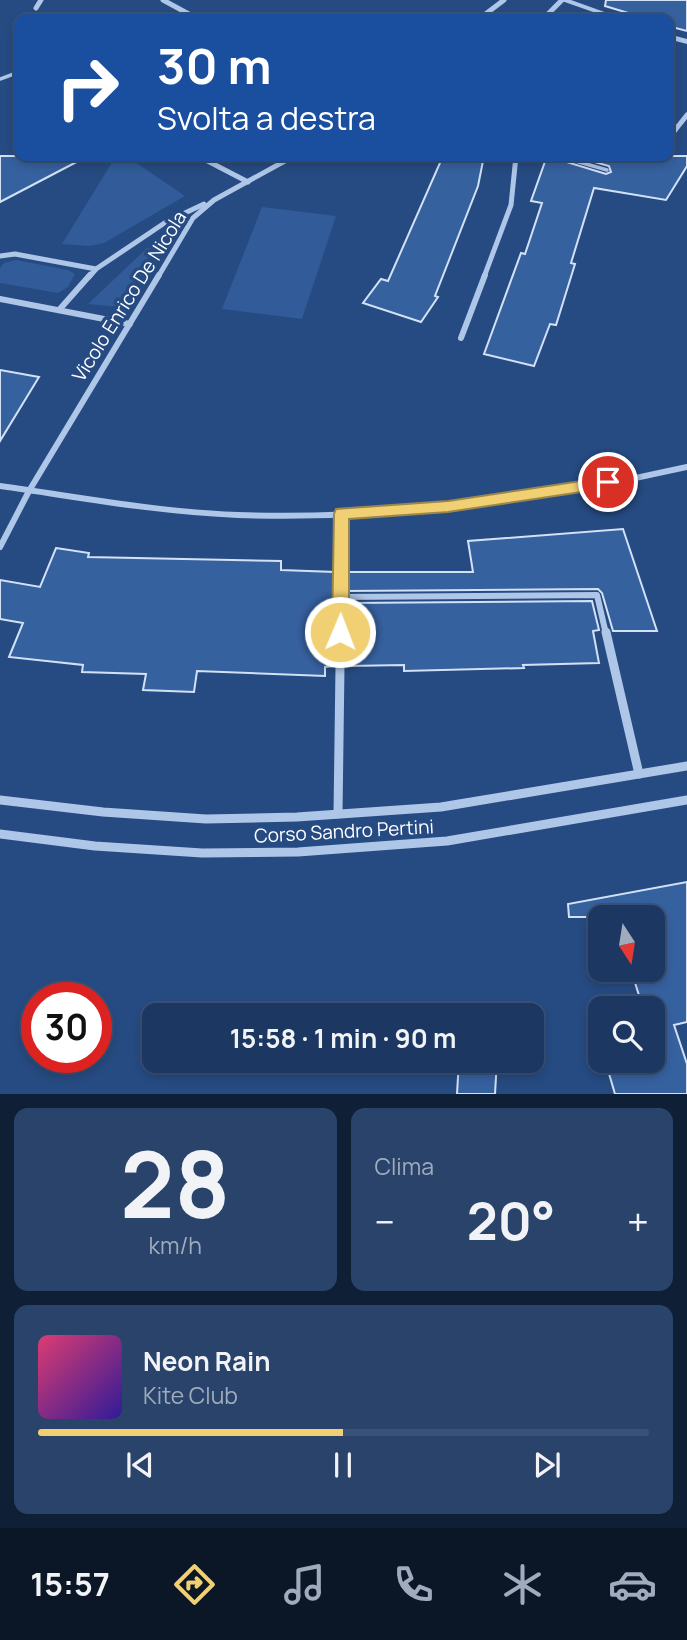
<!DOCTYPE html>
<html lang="it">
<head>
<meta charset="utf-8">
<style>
	body { margin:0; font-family:Manrope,sans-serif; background:#29436b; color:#f1f3f6; height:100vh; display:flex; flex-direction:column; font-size:26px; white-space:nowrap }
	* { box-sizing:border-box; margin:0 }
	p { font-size:23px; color:#a0acbe }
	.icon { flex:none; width:38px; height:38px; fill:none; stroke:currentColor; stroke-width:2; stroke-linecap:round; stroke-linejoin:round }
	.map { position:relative; height:1094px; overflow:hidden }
	.details { display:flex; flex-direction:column; gap:14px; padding:14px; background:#0f1f36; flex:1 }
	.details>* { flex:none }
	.top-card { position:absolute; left:14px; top:14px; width:660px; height:147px; border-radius:14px; box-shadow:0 4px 10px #0003,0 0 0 2px #3a5277; background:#1a4fa0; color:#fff; overflow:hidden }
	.needle { width:46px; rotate:168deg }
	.controls { position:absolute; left:588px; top:905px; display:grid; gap:14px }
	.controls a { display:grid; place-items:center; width:77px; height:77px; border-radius:14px; background:#1c3862; box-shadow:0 4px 10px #0003,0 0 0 2px #3a5277; font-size:35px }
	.speed { position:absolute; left:21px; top:982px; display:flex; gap:14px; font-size:35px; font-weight:700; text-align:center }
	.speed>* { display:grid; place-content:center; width:91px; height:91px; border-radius:50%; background:#1c3862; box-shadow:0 4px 10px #0003,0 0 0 2px #3a5277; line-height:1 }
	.speed .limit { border:10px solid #d22; background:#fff; color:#111 }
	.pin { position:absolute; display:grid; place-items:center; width:60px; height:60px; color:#fff; margin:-30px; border:4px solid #fff; border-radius:50%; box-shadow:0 2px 7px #0007 }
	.me { position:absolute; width:77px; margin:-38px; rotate:1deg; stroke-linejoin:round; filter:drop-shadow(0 0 5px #0008) }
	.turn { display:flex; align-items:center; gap:24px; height:147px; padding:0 28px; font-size:32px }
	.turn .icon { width:91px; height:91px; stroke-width:2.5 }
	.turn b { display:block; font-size:49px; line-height:60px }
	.big { font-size:52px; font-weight:700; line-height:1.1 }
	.details .widget { flex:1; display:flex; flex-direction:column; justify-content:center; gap:10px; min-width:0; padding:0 24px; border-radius:14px; background:#29436b }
	.details .dial { align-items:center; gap:0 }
	.dial b { font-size:91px; line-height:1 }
	.song { display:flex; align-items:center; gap:21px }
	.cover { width:84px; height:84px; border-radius:10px; background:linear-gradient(135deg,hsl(340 70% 55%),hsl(250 70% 35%)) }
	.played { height:7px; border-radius:4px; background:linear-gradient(90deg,#f0d073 50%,#3a5277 50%) }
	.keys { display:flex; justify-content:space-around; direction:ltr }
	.heat { display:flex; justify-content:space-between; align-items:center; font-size:38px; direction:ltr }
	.details .tiles { flex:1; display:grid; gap:14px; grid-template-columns:1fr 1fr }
	.widget:last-child { grid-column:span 2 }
	.trip { position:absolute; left:142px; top:1003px; width:402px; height:70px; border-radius:14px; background:#1c3862; box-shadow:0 4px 10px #0003,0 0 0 2px #3a5277; font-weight:700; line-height:70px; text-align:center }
	.dock { display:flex; height:112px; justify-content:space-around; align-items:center; background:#0b1627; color:#a0acbe }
	.dock .icon { width:49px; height:49px }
	.dock .on { color:#f0d073 }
	.dock b { font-size:32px; color:#f1f3f6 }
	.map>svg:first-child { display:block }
	.green { fill:#315c99 }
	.building { fill:#36619f; stroke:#d2e1f5; stroke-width:2 }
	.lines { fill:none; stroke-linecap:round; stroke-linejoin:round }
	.minor-tunnel { stroke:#476695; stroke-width:9; stroke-dasharray:9 4.5; stroke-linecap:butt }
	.service { stroke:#aec6e7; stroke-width:3.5 }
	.minor-far2 { stroke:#aec6e7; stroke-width:5 }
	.minor-far1 { stroke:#aec6e7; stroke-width:6 }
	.minor { stroke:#aec6e7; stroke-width:9 }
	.tertiary { fill:#aec6e7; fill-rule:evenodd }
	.route { fill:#f0d073; stroke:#9c874b; stroke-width:2 }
	.labels { text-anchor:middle; stroke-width:7; stroke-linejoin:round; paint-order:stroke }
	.street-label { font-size:19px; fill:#fff; stroke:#264b82 }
</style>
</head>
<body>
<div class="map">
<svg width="687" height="1094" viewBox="0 0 687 1094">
	<rect width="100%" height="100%" fill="#264b82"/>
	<!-- green -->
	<g class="green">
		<polygon points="116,156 126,156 185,196 104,243 89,246 62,244"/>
		<polygon points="262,207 336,216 302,319 222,309"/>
		<polygon points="169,232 121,307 88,304 146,249"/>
		<polygon points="16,260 68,270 75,274 68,287 58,293 0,283 0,268 4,263"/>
	</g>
	<!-- building -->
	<g class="building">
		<polygon points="606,0 687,0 687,31 668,26 668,19 648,19 605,6"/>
		<polygon points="0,156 88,156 0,202"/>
		<polygon points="443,156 484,156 478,186 435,296 438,297 421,322 363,303 381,279 388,281"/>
		<polygon points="547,156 606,174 611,172 609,166 573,156 687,156 687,166 666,200 594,188 571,263 575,264 556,325 550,324 534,366 484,354 521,253 525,254 542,203 531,201"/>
		<polygon points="0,370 39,377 0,441"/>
		<polygon points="623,529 657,631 613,631 602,593 598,589 346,591 347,572 473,572 468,541"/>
		<polygon points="56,548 89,553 88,557 281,561 281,570 335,572 334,632 339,638 346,633 346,603 592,601 599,630 593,631 599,663 523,665 524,668 404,671 404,665 347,666 344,660 339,659 333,666 325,667 325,676 197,671 194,692 143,690 146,674 82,672 83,665 9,657 23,623 0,619 0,580 40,587"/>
		<polygon points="687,882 687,1022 674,1025 687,1064 687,1094 615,1094 605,1060 653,1060 653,1008 643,1008 631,970 653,970 653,917 569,917 568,904"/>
		<polygon points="459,1060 497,1060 495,1094 457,1094"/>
	</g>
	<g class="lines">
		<!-- minor-tunnel -->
		<polyline class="minor-tunnel" points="340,632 340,666"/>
		<!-- service -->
		<g class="service">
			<polyline points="0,79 19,72"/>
			<polyline points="558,156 607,170"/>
		</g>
		<!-- minor-far2 -->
		<g class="minor-far2">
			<polyline points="163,0 198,19"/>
			<polyline points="36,8 41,0"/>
			<polyline points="479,19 504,0"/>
			<polyline points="543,19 562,0"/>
			<polyline points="672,134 687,115"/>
			<polyline points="198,156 248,182"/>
			<polyline points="0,256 15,254 96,269"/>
			<polyline points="89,277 96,269 166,222 204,204"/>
			<polyline points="158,277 193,218 214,200 294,156"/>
			<polyline points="484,277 511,205 516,156"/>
		</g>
		<!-- minor-far1 -->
		<g class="minor-far1">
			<polyline points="0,299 130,324"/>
			<polyline points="59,310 90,275"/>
			<polyline points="461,338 485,275"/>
			<path d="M0,486C79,497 158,512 238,515C388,520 541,500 687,467"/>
			<polyline points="0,547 29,491 159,275"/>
			<polyline points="341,597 597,595 606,634"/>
			<polyline points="340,632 342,514"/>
		</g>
		<!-- minor -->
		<g class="minor">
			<polyline points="606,632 639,774"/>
			<polyline points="0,800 103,812 206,819 297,817 441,807 687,766"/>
			<polyline points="338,814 340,666"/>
			<polyline points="0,834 95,846 202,853 298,852 447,841 687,800"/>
		</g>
		<!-- tertiary -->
		<g class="tertiary">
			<polygon points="559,0 571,0 624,19 613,19"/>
			<polygon points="668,34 687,39 687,44 668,39"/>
		</g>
	</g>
	<!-- route -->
	<polygon class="route" points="608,477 616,482 608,488 448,512 349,519 349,632 346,637 334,637 332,632 334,514 336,509 448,501"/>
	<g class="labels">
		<!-- street labels -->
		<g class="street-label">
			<text transform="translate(129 296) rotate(-58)" y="7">Vicolo Enrico De Nicola</text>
			<text transform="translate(344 831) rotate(-3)" y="7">Corso Sandro Pertini</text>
		</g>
	</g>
</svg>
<div class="controls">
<a><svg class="needle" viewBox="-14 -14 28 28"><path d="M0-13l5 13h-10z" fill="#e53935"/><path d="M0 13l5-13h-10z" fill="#a0acbe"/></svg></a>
<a><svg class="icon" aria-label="search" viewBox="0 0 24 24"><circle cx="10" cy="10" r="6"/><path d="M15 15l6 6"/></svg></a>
</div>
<div class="speed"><div class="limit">30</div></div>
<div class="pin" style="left:608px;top:482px;background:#d93025"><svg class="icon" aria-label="arrive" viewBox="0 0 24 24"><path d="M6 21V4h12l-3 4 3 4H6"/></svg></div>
<svg class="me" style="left:340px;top:632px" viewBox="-20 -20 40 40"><circle r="17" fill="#f0d073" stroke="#fff" stroke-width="3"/><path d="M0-11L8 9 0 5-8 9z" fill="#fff"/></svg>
<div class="trip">15:58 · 1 min · 90 m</div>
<div class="top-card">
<div class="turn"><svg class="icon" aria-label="right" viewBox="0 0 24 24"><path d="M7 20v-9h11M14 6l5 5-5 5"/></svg><div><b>30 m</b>Svolta a destra</div></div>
</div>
</div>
<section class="details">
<div class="tiles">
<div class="widget dial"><b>28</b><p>km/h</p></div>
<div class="widget"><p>Clima</p>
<div class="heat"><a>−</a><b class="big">20°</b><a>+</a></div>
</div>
<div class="widget">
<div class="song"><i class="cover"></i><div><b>Neon Rain</b><p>Kite Club</p></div></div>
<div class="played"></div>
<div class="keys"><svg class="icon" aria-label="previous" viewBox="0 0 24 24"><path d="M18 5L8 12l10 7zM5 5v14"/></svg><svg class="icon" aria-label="pause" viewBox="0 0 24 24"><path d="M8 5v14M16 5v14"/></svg><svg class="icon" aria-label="next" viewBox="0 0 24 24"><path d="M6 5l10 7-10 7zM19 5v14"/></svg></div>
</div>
</div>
</section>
<nav class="dock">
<b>15:57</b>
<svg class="icon on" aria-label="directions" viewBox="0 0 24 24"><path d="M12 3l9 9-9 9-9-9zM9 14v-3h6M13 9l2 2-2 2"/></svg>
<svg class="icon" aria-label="music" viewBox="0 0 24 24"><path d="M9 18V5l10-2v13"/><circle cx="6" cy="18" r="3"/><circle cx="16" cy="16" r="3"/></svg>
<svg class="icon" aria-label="phone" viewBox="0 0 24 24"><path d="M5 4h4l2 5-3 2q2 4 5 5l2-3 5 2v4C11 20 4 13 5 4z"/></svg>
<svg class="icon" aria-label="climate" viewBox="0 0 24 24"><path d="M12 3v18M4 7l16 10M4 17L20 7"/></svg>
<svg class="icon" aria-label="car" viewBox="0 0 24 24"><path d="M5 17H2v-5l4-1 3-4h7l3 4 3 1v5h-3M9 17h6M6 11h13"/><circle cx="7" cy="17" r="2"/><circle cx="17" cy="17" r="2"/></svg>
</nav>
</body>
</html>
